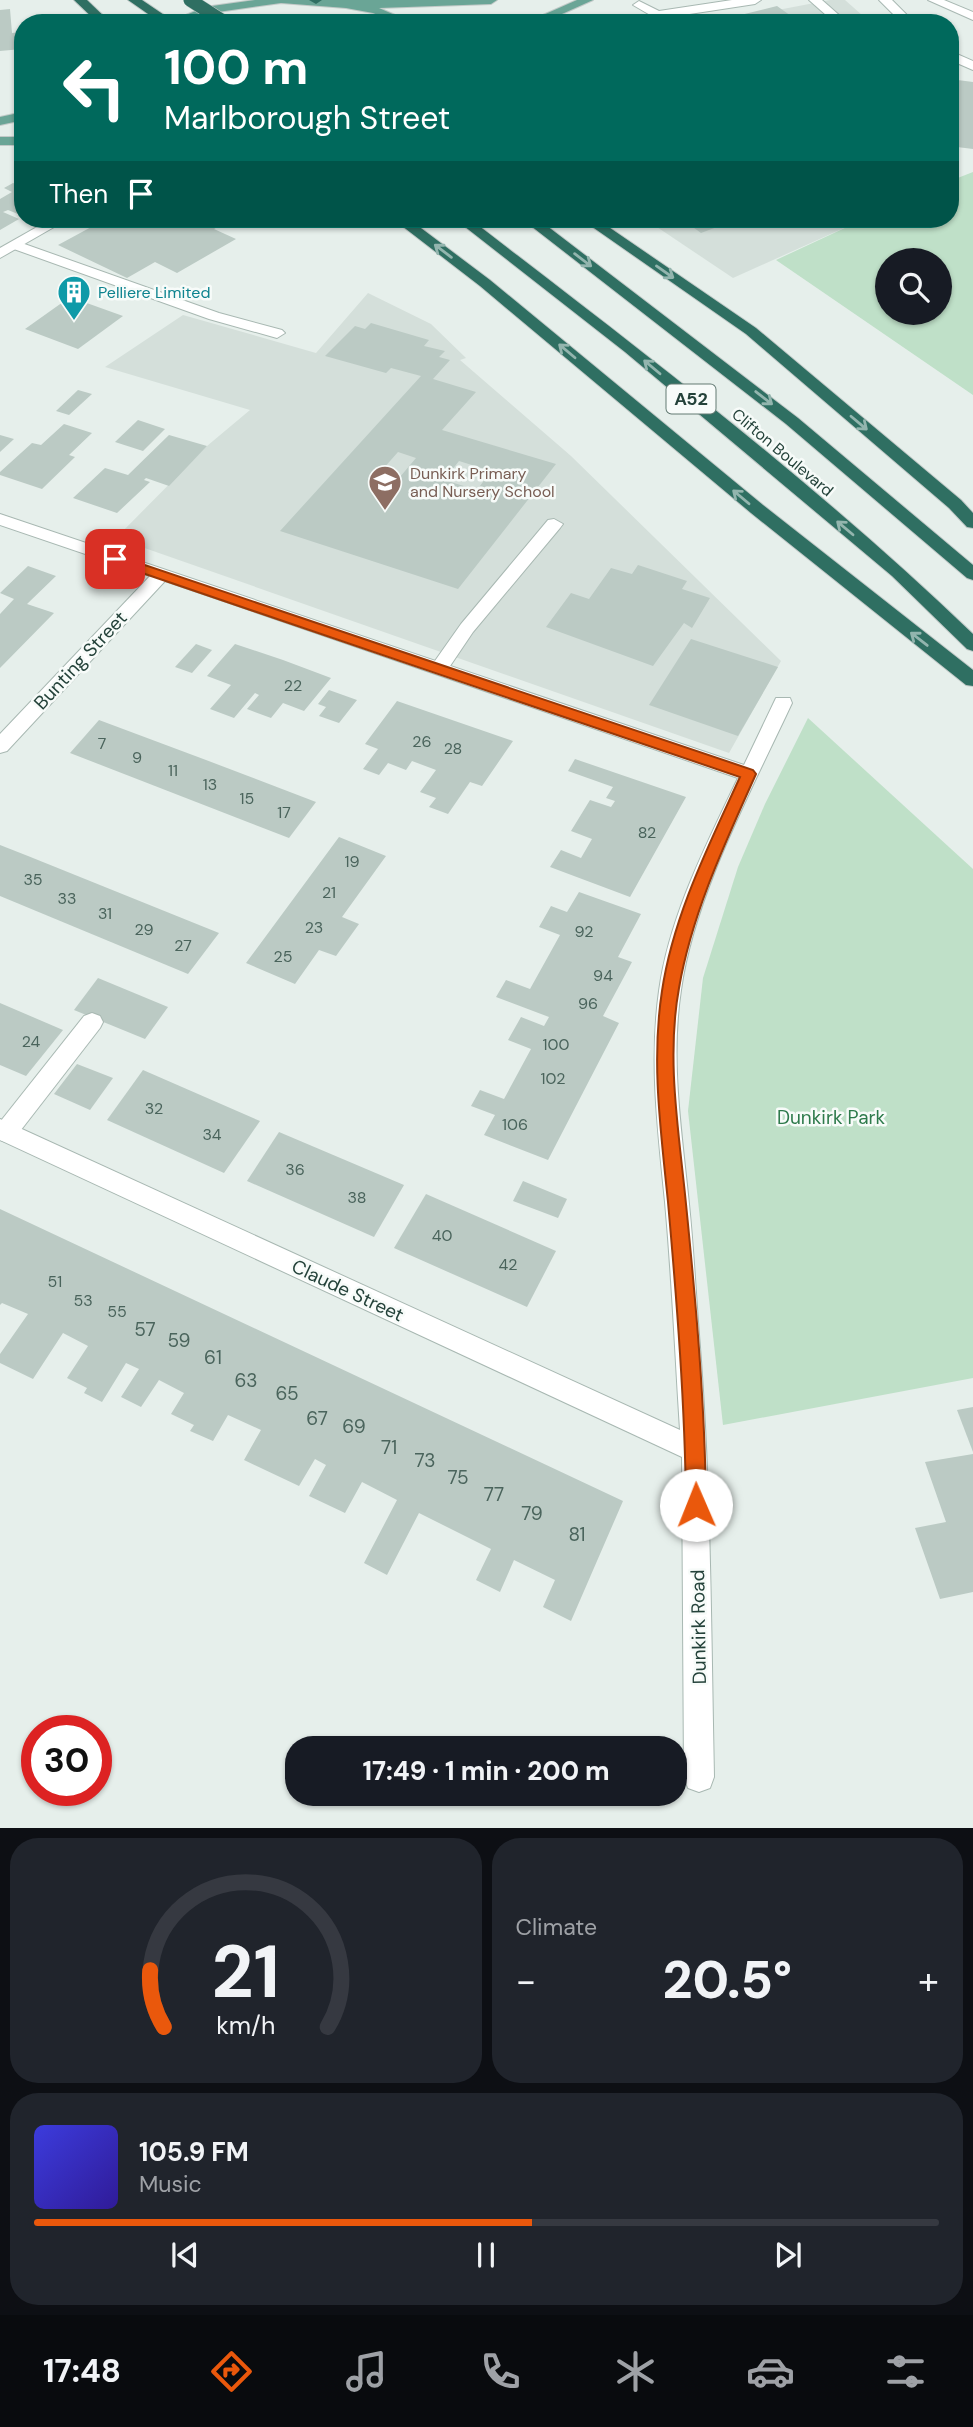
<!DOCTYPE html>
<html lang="en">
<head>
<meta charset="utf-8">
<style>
	body { margin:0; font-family:"DM Sans",sans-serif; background:#20242c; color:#f1f3f6; height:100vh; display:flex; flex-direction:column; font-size:26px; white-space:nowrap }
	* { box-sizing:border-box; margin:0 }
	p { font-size:23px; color:#9ea1a6 }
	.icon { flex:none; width:38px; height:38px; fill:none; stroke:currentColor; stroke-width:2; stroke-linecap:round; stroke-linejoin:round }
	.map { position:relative; height:1828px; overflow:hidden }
	.sheet { display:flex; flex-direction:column; gap:10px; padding:10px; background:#0d0f14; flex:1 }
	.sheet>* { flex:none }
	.top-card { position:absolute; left:14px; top:14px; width:945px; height:214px; border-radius:28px; box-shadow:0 2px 5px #0004; background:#00695c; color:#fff; overflow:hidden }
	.controls { position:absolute; left:875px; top:248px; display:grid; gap:14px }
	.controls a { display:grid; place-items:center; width:77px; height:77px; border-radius:50%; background:#171b24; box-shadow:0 2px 5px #0004; font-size:35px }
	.speed { position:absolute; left:21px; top:1715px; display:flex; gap:14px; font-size:35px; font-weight:700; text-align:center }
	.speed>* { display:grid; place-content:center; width:91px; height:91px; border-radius:50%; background:#171b24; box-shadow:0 2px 5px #0004; line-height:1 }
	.speed .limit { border:10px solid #d22; background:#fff; color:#111 }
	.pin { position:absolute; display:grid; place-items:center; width:60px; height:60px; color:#fff; margin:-30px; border-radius:14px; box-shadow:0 4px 10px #0006 }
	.me { position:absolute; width:77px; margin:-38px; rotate:359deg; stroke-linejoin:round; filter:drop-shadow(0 0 5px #0008) }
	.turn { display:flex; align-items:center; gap:24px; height:147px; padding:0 35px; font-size:32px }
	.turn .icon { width:91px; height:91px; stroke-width:2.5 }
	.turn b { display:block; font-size:49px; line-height:60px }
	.then { display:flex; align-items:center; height:66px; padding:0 35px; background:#0003; gap:14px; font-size:26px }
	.big { font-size:52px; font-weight:800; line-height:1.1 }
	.sheet .card { flex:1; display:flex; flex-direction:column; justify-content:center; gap:10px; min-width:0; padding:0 24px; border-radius:28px; background:#20242c }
	.sheet .dial { align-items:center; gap:0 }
	.dial svg { height:182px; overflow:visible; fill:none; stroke:#363941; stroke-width:7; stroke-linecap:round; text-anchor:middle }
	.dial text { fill:#f1f3f6; stroke:none }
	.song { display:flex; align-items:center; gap:21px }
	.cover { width:84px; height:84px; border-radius:10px; background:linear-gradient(135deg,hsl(240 70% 55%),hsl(250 70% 35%)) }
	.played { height:7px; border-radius:4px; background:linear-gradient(90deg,#ea580c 55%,#363941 55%) }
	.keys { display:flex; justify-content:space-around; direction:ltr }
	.heat { display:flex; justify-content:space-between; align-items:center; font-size:38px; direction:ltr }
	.sheet .tiles { flex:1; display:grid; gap:10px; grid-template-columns:1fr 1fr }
	.card:last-child { grid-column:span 2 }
	.trip { position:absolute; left:285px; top:1736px; width:402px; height:70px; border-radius:28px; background:#171b24; box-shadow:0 2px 5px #0004; font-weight:800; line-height:70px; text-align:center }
	.tab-bar { display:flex; height:112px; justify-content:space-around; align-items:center; background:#090b0e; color:#9ea1a6 }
	.tab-bar .icon { width:49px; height:49px }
	.tab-bar .active { color:#ea580c }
	.tab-bar b { font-size:32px; color:#f1f3f6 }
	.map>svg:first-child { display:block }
	.built { fill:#d4dfda }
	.green { fill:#bfe0c8; fill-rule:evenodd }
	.building { fill:#bbcac4; fill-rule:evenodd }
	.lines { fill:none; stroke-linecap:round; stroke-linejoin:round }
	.lane-casing { stroke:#a8b8b2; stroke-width:2 }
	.street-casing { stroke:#a8b8b2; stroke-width:2 }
	.primary-casing { stroke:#c2cac8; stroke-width:2 }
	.highway-casing { stroke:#c2cac8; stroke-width:2 }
	.lane { fill:#fff; fill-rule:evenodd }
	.street { fill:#fff; fill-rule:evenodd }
	.primary { fill:#6aa596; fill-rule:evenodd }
	.highway { fill:#2f6f62; fill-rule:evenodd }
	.highway-bridge-casing { stroke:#c2cac8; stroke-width:14; stroke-linecap:butt }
	.highway-bridge { stroke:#2f6f62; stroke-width:13 }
	.oneway { stroke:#93b5ae }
	.route { fill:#ea580c; stroke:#983908; stroke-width:2 }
	.labels { text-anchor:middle; stroke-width:5; stroke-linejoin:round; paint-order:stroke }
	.far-culture-label { font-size:16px; fill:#0d838f; stroke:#f7fbf9; text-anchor:start }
	.far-street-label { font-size:16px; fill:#24423a; stroke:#f7fbf9 }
	.far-education-label { font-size:16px; fill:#785e54; stroke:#f7fbf9; text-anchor:start }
	.number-label { font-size:16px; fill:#4a645c }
	.shield { fill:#f7fbf9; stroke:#637a73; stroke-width:2 }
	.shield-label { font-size:18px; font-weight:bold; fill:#24423a }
	.street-label { font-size:19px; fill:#24423a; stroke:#f7fbf9 }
	.park-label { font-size:19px; fill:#2d7a4b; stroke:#f7fbf9 }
	.near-number-label { font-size:19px; fill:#4a645c }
</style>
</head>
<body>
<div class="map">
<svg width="973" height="1829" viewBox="0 0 973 1829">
	<rect width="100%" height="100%" fill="#e6efeb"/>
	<!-- built -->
	<g class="built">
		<polygon points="830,0 845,0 871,23 709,23"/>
		<polygon points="645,219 864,219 733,278"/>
		<polygon points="368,293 431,324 466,358 460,360 571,456 781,661 729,753 116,538 207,446 250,410 105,367 183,315 316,353"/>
	</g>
	<!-- green -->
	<g class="green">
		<path d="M973,172V395L776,260L864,219H950V181ZM887,261H940V313H887Z"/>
		<polygon points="808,718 973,869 973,1378 723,1425 688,1111 703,978 738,867 765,804"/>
	</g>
	<!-- building -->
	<g class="building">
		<polygon points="777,6 801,23 712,23 712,22"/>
		<polygon points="10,9 12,33 21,32 22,49 0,51 0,10"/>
		<polygon points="950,79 973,82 973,149 957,147 951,168"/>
		<polygon points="13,183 23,187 23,216 8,210 3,212 19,219 0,230 0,199 12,192 4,188"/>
		<polygon points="106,219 231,219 214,229 236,239 177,273 155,262 127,278 58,245"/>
		<polygon points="682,219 738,219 701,233"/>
		<polygon points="70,297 123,316 78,349 25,329"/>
		<path d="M371,323L429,340L424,346L445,351L439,357L450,360L433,379L476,392L442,430L556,464L458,589L280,531L421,376L391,368L386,373L325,356L355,326L365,329ZM398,452L416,458L394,484L375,478ZM459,461L491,471L477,490L444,480Z"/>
		<polygon points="78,390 92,394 69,415 56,411"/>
		<polygon points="138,420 165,429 143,451 115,442"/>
		<polygon points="64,424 92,433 69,455 75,457 42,489 0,475 0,472 32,443 41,445"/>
		<polygon points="0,435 14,439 0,452"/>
		<polygon points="169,435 207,446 169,486 146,478 144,480 150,482 117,513 73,498 105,468 128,475"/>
		<polygon points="638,565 687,581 682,589 710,598 692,628 684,623 653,666 546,627 571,593 589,599 611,568 632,574"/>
		<polygon points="28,566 56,576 27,604 54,613 0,668 0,614 14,599 0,593"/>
		<polygon points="691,639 778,667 738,736 649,705"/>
		<polygon points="196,644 212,650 192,673 175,667"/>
		<polygon points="235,644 283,660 331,678 304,711 283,703 271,718 247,709 259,695 255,693 234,718 210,709 231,685 207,676"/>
		<polygon points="329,690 357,700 339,723 319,716 326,707 318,704"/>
		<polygon points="397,701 513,741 482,786 470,782 448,814 429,807 436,798 420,792 436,770 412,761 406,770 388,763 379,775 363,769 378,749 365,744"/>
		<polygon points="99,720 206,760 316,802 289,838 70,753"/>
		<polygon points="575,759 686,797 630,897 550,867 561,850 581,858 592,839 571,831 590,800 611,807 615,801 606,798 613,787 568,771"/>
		<polygon points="339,837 386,856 342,917 359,924 336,956 319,950 295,984 246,963"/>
		<polygon points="0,845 28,856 219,933 188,974 0,896"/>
		<polygon points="579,892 641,914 618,957 632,962 603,1016 619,1023 548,1160 484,1135 495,1115 471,1106 480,1090 504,1099 531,1049 508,1040 521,1017 544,1026 549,1017 496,997 506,980 530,989 560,935 539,927 551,906 567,912"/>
		<polygon points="98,978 168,1007 145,1039 74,1010"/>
		<polygon points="0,1003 63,1030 26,1076 0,1065"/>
		<polygon points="77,1064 113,1078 90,1110 54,1094"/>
		<polygon points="143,1070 260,1121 224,1173 107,1120"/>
		<polygon points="279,1132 404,1185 374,1237 247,1181"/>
		<polygon points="523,1181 567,1199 558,1218 513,1201"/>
		<polygon points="426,1194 556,1251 527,1307 394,1248"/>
		<polygon points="0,1209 623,1501 571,1621 543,1607 555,1580 514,1560 500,1592 476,1580 491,1549 419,1513 387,1575 364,1563 397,1500 362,1482 345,1513 309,1496 326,1465 315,1459 299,1486 244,1460 261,1430 228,1415 213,1441 190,1431 194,1425 171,1414 184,1393 159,1380 141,1407 121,1397 139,1369 126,1363 102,1402 84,1393 87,1388 67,1378 88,1346 63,1333 33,1379 0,1363 0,1354 28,1314 2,1303 0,1305"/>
		<polygon points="973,1407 973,1452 957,1410"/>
		<polygon points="973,1454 973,1592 940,1599 915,1528 946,1522 925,1462"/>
	</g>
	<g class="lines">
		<defs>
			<g id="lane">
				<polygon points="809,0 822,0 848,23 835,23"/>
				<polygon points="879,0 892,0 915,23 902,23"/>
				<polygon points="950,51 973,61 973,70 950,60"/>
				<polygon points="16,241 219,313 282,330 285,333 277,338 209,319 11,248 9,245"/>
				<polygon points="554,519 563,524 560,528 473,632 446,672 432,672 430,668 461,624 548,520"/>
				<polygon points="92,1013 100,1016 103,1022 100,1028 14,1139 6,1142 0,1140 0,1122 84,1016"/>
			</g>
			<g id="street">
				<polygon points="732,0 761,0 755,4 657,19 633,5 639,1 659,11"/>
				<polygon points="928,0 944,0 973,12 973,20"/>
				<polygon points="51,219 68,219 0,258 0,248"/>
				<path d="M0,514L744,765L776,698H790L792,703C752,789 694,896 681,990C670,1062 682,1133 689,1204C694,1252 696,1300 700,1347C711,1490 711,1634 714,1777L710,1788L699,1792L688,1788L684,1777L682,1457L0,1140V1119L680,1430C675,1354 672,1278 665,1202C658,1132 649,1062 659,991C669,917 706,845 738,778L165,581L7,751L0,753V734L150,576L0,525Z"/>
			</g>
			<g id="primary">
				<polygon points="255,0 497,0 491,4 379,8 413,23 397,23 373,13 346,8 281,3 211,13 185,23 167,23 205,7"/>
				<polygon points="577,0 593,0 542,23 525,23"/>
				<polygon points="23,112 23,120 0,125 0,117"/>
				<rect x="0" y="137" width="23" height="8"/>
			</g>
			<g id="highway">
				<polygon points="74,0 87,0 111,23 98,23"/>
				<polygon points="128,0 142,0 176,23 161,23"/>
				<polygon points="309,0 322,0 316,4"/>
				<polygon points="393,219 409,219 490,280 763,505 973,670 973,686 966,685 751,513 480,286"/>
				<path d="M455,219H470C642,351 817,484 973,634V651L967,649L892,576L625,352Z"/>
				<polygon points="522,219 538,219 798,418 973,565 973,580 967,578 786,424"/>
				<polygon points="581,219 597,219 756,328 961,500 973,513 973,528 967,527 949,508 746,334"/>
			</g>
		</defs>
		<!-- lane casing -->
		<use href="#lane" class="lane-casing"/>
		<!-- street casing -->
		<use href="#street" class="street-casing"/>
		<!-- primary casing -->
		<use href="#primary" class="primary-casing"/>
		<!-- highway casing -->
		<use href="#highway" class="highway-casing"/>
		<!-- lane -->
		<use href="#lane" class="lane"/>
		<!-- street -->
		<use href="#street" class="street"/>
		<!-- primary -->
		<use href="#primary" class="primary"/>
		<!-- highway -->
		<use href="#highway" class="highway"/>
		<defs>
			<polyline id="highway-bridge" points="190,0 226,23"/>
		</defs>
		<!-- highway-bridge casing -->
		<use href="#highway-bridge" class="highway-bridge-casing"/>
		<!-- highway-bridge -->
		<use href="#highway-bridge" class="highway-bridge"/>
	</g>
	<!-- one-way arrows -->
	<defs><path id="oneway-shaft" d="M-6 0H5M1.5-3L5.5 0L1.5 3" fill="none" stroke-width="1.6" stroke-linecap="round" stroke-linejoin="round" transform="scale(1.75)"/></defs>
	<g class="oneway">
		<use href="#oneway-shaft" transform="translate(443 251) rotate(-143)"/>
		<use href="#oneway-shaft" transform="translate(583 260) rotate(37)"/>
		<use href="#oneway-shaft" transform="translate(665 272) rotate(35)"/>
		<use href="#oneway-shaft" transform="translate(567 351) rotate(-140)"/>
		<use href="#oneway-shaft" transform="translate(652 367) rotate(-140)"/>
		<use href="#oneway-shaft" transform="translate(764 398) rotate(38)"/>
		<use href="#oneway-shaft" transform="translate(859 423) rotate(40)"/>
		<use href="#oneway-shaft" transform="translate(741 497) rotate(-140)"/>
		<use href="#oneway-shaft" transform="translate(845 528) rotate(-140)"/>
		<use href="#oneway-shaft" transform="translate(919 639) rotate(-142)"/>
	</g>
	<!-- route -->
	<path class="route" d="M115,555L753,770L756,774C725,843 692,913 679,988C666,1059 679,1132 686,1204C696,1304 705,1404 706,1505L703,1512L696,1515L689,1512L686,1505C685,1404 677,1303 668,1202C661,1132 651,1062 662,991C673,916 709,845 740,777L110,562V556Z"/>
	<!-- icons -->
	<defs>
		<symbol id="building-pin" viewBox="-11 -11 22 30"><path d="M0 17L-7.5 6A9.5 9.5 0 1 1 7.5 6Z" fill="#0f9aa8" stroke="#f7fbf9"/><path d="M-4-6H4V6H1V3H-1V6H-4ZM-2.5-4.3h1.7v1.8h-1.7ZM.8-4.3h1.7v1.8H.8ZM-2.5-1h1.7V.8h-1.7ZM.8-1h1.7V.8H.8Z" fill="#fff"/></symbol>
		<symbol id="school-pin" viewBox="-11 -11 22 30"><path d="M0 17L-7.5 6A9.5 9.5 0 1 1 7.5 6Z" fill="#8d6e63" stroke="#f7fbf9"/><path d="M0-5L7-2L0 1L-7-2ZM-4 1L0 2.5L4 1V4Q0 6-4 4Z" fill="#fff"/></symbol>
	</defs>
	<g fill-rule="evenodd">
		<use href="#building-pin" x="55" y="273" width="38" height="52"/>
		<use href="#school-pin" x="366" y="463" width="38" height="52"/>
	</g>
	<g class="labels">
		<!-- far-culture labels -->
		<g class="far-culture-label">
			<text x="98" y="298">Pelliere Limited</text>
		</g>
		<!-- far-street labels -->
		<g class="far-street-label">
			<text transform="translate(783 452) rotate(40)" y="6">Clifton Boulevard</text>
		</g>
		<!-- far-education labels -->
		<g class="far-education-label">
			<text x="410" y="479">Dunkirk Primary<tspan x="410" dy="18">and Nursery School</tspan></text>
		</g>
		<!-- number labels -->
		<g class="number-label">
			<text x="293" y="691">22</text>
			<text x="422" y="747">26</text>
			<text x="102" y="749">7</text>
			<text x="453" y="754">28</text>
			<text x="137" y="763">9</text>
			<text x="173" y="776">11</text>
			<text x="210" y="790">13</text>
			<text x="247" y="804">15</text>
			<text x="284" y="818">17</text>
			<text x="647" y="838">82</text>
			<text x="352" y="867">19</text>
			<text x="33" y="885">35</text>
			<text x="329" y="898">21</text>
			<text x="67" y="904">33</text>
			<text x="105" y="919">31</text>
			<text x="314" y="933">23</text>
			<text x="144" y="935">29</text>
			<text x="584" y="937">92</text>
			<text x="183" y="951">27</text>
			<text x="283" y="962">25</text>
			<text x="603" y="981">94</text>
			<text x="588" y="1009">96</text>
			<text x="31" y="1047">24</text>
			<text x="556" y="1050">100</text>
			<text x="553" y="1084">102</text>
			<text x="154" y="1114">32</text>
			<text x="515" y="1130">106</text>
			<text x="212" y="1140">34</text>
			<text x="295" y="1175">36</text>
			<text x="357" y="1203">38</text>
			<text x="442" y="1241">40</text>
			<text x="508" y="1270">42</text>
			<text x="55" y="1287">51</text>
			<text x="83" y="1306">53</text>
			<text x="117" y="1317">55</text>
		</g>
		<!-- shield labels -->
		<rect class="shield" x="666.5" y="384.5" width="49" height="29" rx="5"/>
		<g class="shield-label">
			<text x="691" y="405">A52</text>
		</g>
		<!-- street labels -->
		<g class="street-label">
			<text transform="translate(80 660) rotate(-47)" y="7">Bunting Street</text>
			<text transform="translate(348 1290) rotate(25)" y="7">Claude Street</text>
			<text transform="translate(698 1627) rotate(-91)" y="7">Dunkirk Road</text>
		</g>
		<!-- park labels -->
		<g class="park-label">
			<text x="831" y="1124">Dunkirk Park</text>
		</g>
		<!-- near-number labels -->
		<g class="near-number-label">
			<text x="145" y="1336">57</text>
			<text x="179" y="1347">59</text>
			<text x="213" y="1364">61</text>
			<text x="246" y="1387">63</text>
			<text x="287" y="1400">65</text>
			<text x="317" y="1425">67</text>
			<text x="354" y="1433">69</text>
			<text x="389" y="1454">71</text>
			<text x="425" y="1467">73</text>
			<text x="458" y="1484">75</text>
			<text x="494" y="1501">77</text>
			<text x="532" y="1520">79</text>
			<text x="577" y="1541">81</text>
		</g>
	</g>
</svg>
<div class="controls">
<a><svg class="icon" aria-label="search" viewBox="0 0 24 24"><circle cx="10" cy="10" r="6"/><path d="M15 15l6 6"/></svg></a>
</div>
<div class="speed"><div class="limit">30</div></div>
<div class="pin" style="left:115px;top:559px;background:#d93025"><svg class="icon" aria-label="arrive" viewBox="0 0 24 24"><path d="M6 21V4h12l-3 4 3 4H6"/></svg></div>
<svg class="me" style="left:696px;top:1505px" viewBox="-20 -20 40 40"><circle r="19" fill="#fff"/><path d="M0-13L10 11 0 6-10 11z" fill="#ea580c"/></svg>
<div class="trip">17:49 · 1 min · 200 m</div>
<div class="top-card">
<div class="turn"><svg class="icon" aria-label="left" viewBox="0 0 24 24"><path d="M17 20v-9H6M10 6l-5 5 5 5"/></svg><div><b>100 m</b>Marlborough Street</div></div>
<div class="then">Then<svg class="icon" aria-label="arrive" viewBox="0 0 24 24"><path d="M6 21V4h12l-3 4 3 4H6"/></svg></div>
</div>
</div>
<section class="sheet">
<div class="tiles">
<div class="card dial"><svg viewBox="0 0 100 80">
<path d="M14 69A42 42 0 1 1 86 69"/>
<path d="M14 69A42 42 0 0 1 8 44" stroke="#ea580c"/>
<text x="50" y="56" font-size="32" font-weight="700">21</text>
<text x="50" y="72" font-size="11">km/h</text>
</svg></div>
<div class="card"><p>Climate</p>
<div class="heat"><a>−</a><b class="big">20.5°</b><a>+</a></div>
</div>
<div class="card">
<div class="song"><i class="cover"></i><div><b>105.9 FM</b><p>Music</p></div></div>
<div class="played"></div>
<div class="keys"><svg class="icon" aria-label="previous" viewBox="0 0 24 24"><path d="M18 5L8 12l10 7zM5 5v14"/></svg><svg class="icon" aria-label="pause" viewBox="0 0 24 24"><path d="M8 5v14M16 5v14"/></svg><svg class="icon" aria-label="next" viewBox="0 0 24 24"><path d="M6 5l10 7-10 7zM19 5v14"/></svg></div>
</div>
</div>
</section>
<nav class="tab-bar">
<b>17:48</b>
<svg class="icon active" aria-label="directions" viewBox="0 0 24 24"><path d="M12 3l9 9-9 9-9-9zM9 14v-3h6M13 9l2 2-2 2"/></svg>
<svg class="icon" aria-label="music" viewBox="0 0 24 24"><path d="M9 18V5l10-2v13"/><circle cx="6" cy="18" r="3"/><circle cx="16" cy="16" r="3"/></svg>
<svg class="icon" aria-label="phone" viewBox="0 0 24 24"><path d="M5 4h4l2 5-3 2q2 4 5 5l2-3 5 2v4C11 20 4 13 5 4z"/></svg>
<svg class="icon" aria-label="climate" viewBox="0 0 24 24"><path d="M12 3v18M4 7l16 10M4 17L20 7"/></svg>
<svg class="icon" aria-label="car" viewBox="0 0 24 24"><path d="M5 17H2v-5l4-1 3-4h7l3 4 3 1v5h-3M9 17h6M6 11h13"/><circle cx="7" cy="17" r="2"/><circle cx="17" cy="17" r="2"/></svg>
<svg class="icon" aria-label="filters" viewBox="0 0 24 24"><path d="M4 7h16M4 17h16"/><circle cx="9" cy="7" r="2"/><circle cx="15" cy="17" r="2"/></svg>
</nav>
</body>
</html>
